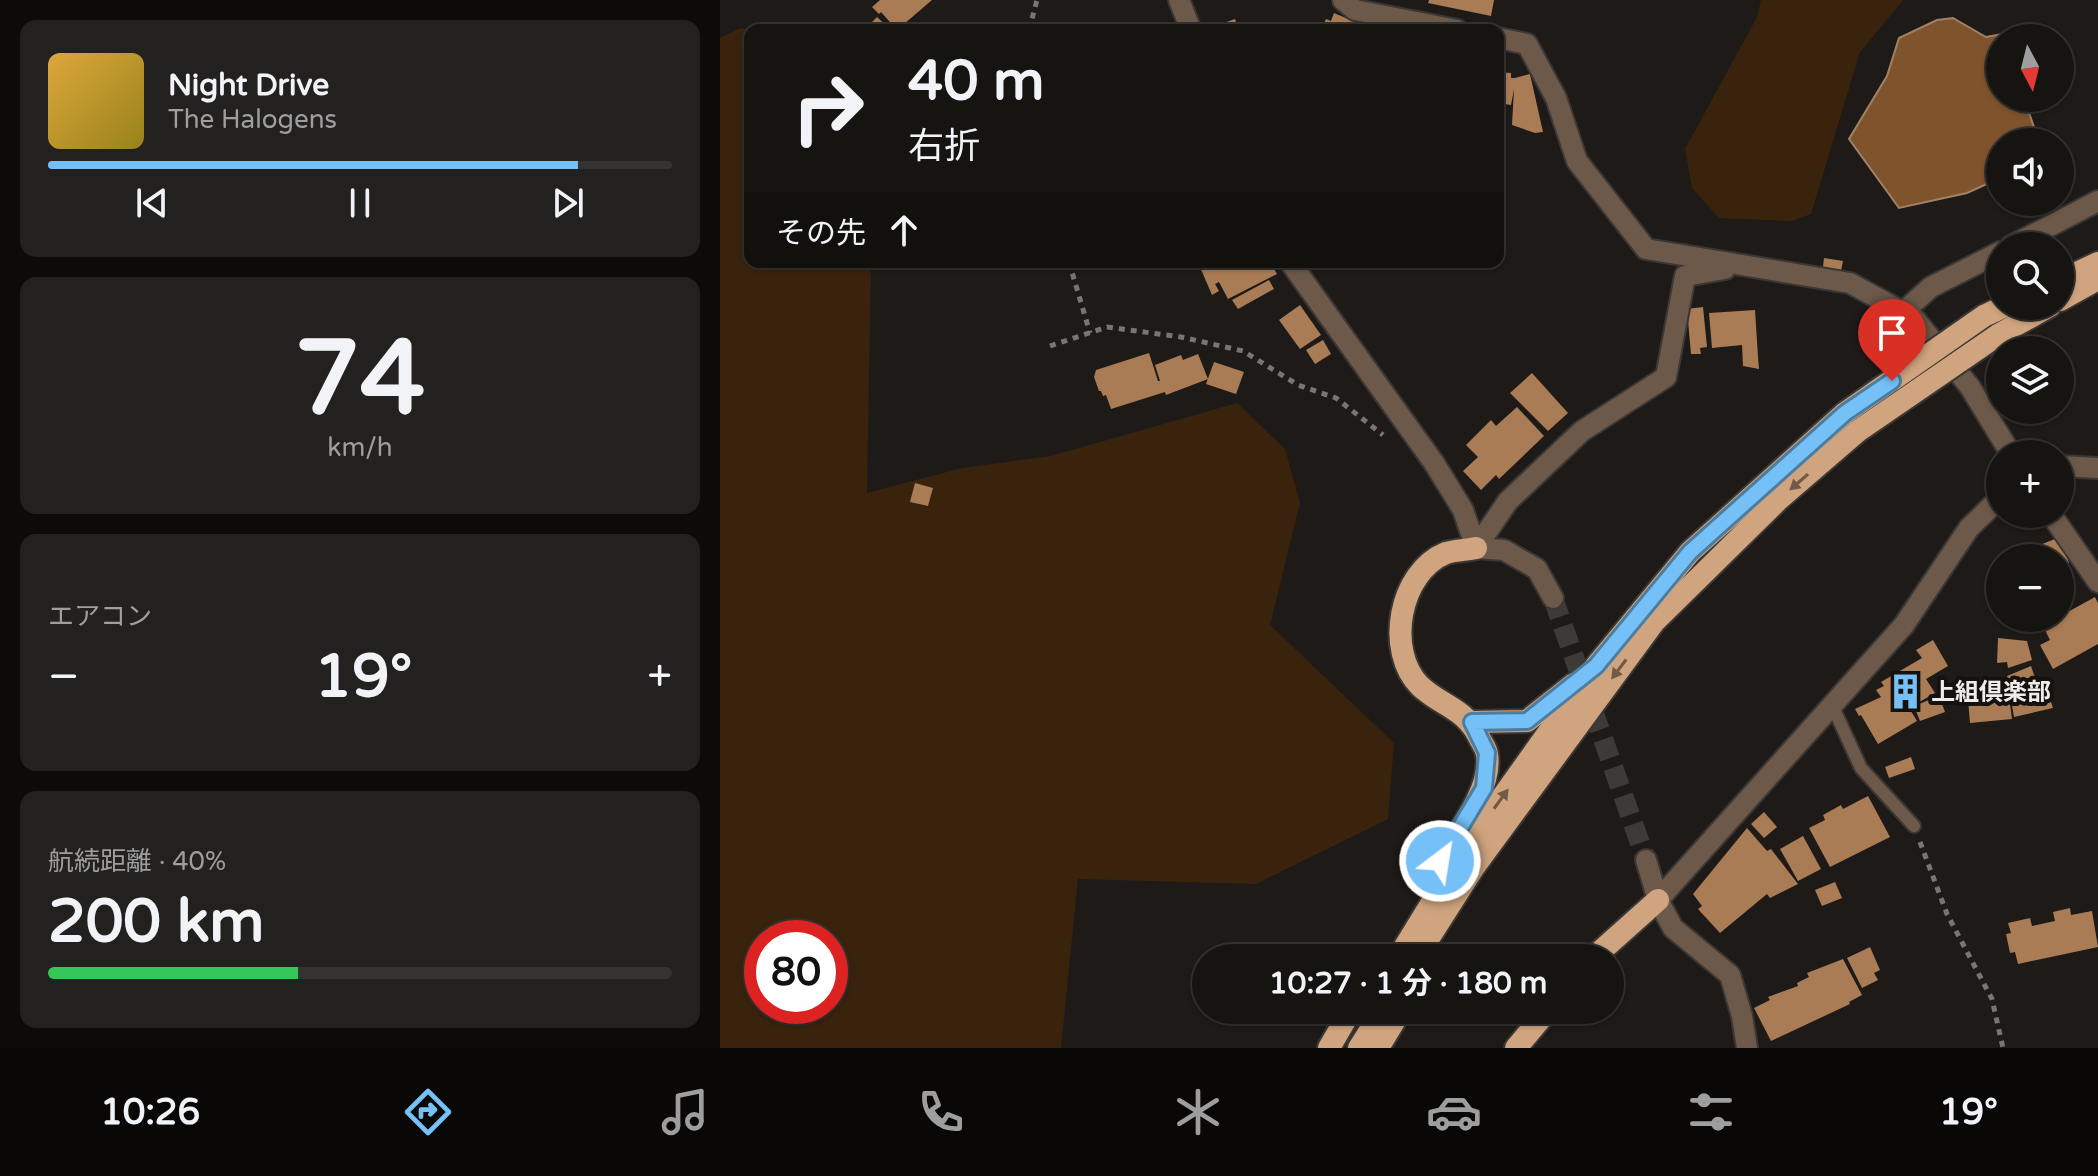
<!DOCTYPE html>
<html lang="ja">
<head>
<meta charset="utf-8">
<style>
	body { margin:0; font-family:"Varela Round","Noto Sans JP",sans-serif; background:#23211f; color:#f1f3f6; height:100vh; display:flex; flex-direction:column; font-size:30px; white-space:nowrap }
	* { box-sizing:border-box; margin:0 }
	p { font-size:26px; color:#9e9e9f }
	.icon { flex:none; width:44px; height:44px; fill:none; stroke:currentColor; stroke-width:2; stroke-linecap:round; stroke-linejoin:round }
	.map { position:relative; flex:1; overflow:hidden }
	.drawer { display:flex; flex-direction:column; gap:20px; padding:20px; background:#0c0b09; width:720px }
	.drawer>* { flex:none }
	.hud { position:absolute; left:24px; top:24px; width:760px; height:244px; border-radius:16px; box-shadow:0 2px 6px #0004,0 0 0 2px #353331; background:#161411; color:#f1f3f6; overflow:hidden }
	.needle { width:52px; rotate:173deg }
	.tools { position:absolute; left:1266px; top:24px; display:grid; gap:16px }
	.tools a { display:grid; place-items:center; width:88px; height:88px; border-radius:50%; background:#161411; box-shadow:0 2px 6px #0004,0 0 0 2px #353331; font-size:40px }
	.speed { position:absolute; left:24px; top:920px; display:flex; gap:16px; font-size:40px; font-weight:700; text-align:center }
	.speed>* { display:grid; place-content:center; width:104px; height:104px; border-radius:50%; background:#161411; box-shadow:0 2px 6px #0004,0 0 0 2px #353331; line-height:1 }
	.speed .limit { border:12px solid #d22; background:#fff; color:#111 }
	.pin { position:absolute; display:grid; place-items:center; width:68px; height:68px; color:#fff; margin:-82px -34px; border-radius:50% 50% 50% 0; rotate:-45deg; box-shadow:0 0 8px #0007 }
	.pin .icon { rotate:45deg }
	.me { position:absolute; width:88px; margin:-44px; rotate:31deg; stroke-linejoin:round; filter:drop-shadow(0 0 6px #0008) }
	.turn { display:flex; align-items:center; gap:28px; height:168px; padding:0 32px; font-size:36px }
	.turn .icon { width:104px; height:104px; stroke-width:2.5 }
	.turn b { display:block; font-size:56px; line-height:68px }
	.then { display:flex; align-items:center; height:76px; padding:0 32px; background:#0003; gap:16px; font-size:30px }
	.big { font-size:60px; font-weight:700; line-height:1.1 }
	.drawer .card { flex:1; display:flex; flex-direction:column; justify-content:center; gap:12px; min-width:0; padding:0 28px; border-radius:16px; background:#23211f }
	.drawer .dial { align-items:center; gap:0 }
	.dial b { font-size:104px; line-height:1 }
	.song { display:flex; align-items:center; gap:24px }
	.cover { width:96px; height:96px; border-radius:12px; background:linear-gradient(135deg,hsl(40 70% 55%),hsl(50 70% 35%)) }
	.played { height:8px; border-radius:4px; background:linear-gradient(90deg,#75c0f6 85%,#353331 85%) }
	.keys { display:flex; justify-content:space-around; direction:ltr }
	.heat { display:flex; justify-content:space-between; align-items:center; font-size:44px; direction:ltr }
	.charge { height:12px; border-radius:6px; background:linear-gradient(90deg,#34c759 40%,#353331 0) }
	.trip { position:absolute; left:472px; top:944px; width:432px; height:80px; border-radius:40px; background:#161411; box-shadow:0 2px 6px #0004,0 0 0 2px #353331; font-weight:700; line-height:80px; text-align:center }
	.dock { display:flex; height:128px; justify-content:space-around; align-items:center; background:#090807; color:#9e9e9f }
	.dock .icon { width:56px; height:56px }
	.dock .on { color:#75c0f6 }
	.dock b { font-size:36px; color:#f1f3f6 }
	main { display:flex; flex:1; min-height:0 }
	.map>svg:first-child { display:block }
	.green { fill:#3a230c; fill-rule:evenodd }
	.water { fill:#7f542d; stroke:#a18266; stroke-width:2 }
	.building { fill:#aa7c55 }
	.lines { fill:none; stroke-linecap:round; stroke-linejoin:round }
	.tertiary-tunnel { stroke:#3d3a37; stroke-width:20; stroke-dasharray:20 10; stroke-linecap:butt }
	.service-casing { stroke:#3b3735; stroke-width:16 }
	.minor-casing { stroke:#3b3735; stroke-width:24 }
	.tertiary-casing { stroke:#3b3735; stroke-width:24 }
	.trunk-casing { stroke:#3b3735; stroke-width:26 }
	.path { stroke:#797573; stroke-width:5; stroke-dasharray:6 6; stroke-linecap:butt }
	.service { stroke:#6c5949; stroke-width:12 }
	.minor { stroke:#6c5949; stroke-width:20 }
	.tertiary { stroke:#6c5949; stroke-width:20 }
	.trunk { stroke:#d0a47e; stroke-width:22 }
	.trunk-bridge-casing { stroke:#3b3735; stroke-width:26; stroke-linecap:butt }
	.trunk-bridge { stroke:#d0a47e; stroke-width:22 }
	.oneway { fill:#725a46 }
	.route-casing { stroke:#4c7da0; stroke-width:20 }
	.route { stroke:#75c0f6; stroke-width:14 }
	.labels { text-anchor:middle; stroke-width:8; stroke-linejoin:round; paint-order:stroke }
	.poi-label { font-size:24px; font-weight:bold; fill:#efecea; stroke:#15110e; text-anchor:start }
</style>
</head>
<body>
<main>
<section class="drawer">
<div class="card">
<div class="song"><i class="cover"></i><div><b>Night Drive</b><p>The Halogens</p></div></div>
<div class="played"></div>
<div class="keys"><svg class="icon" aria-label="previous" viewBox="0 0 24 24"><path d="M18 5L8 12l10 7zM5 5v14"/></svg><svg class="icon" aria-label="pause" viewBox="0 0 24 24"><path d="M8 5v14M16 5v14"/></svg><svg class="icon" aria-label="next" viewBox="0 0 24 24"><path d="M6 5l10 7-10 7zM19 5v14"/></svg></div>
</div>
<div class="card dial"><b>74</b><p>km/h</p></div>
<div class="card"><p>エアコン</p>
<div class="heat"><a>−</a><b class="big">19°</b><a>+</a></div>
</div>
<div class="card"><p>航続距離 · 40%</p><b class="big">200 km</b><div class="charge"></div></div>
</section>
<div class="map">
<svg width="1378" height="1048" viewBox="0 0 1378 1048">
	<rect width="100%" height="100%" fill="#1e1a17"/>
	<!-- green -->
	<g class="green">
		<polygon points="1041,0 1183,0 1140,52 1091,214 1072,221 999,218 972,188 965,149 1037,17"/>
		<path d="M21,28L30,31V262H151L147,493L242,468L331,456L517,403L565,449L580,503L550,625L674,743L668,819L536,884L358,879L341,1048H0V38ZM42,938H110V1006H42Z"/>
	</g>
	<!-- water -->
	<polygon class="water" points="1233,18 1266,37 1283,34 1284,38 1280,38 1280,98 1304,98 1319,142 1280,142 1280,178 1247,193 1179,208 1129,139 1167,76 1179,38 1217,20"/>
	<!-- building -->
	<g class="building">
		<polygon points="160,0 212,0 177,30 161,12 159,14 152,7"/>
		<polygon points="709,0 774,0 771,16 708,3"/>
		<polygon points="614,13 647,27 646,30 601,30 606,19 611,21"/>
		<polygon points="157,17 171,30 144,30"/>
		<polygon points="515,19 519,30 497,30 495,26"/>
		<polygon points="778,72 791,73 791,78 795,78 810,74 823,132 815,133 792,125 794,89 791,105 778,103"/>
		<polygon points="1104,258 1123,261 1121,271 1103,267"/>
		<polygon points="471,262 550,262 557,274 508,299 499,282 495,284 499,291 492,295 480,267 475,269"/>
		<polygon points="549,280 554,289 518,309 512,300"/>
		<polygon points="580,305 601,335 580,349 559,320"/>
		<polygon points="983,307 987,347 980,348 981,354 971,354 967,309"/>
		<polygon points="1035,310 1038,357 1039,369 1023,366 1022,345 992,348 989,313"/>
		<polygon points="603,340 611,354 595,364 586,350"/>
		<polygon points="429,353 438,381 440,381 435,365 461,355 463,360 478,354 488,379 446,395 445,392 391,409 386,395 383,396 381,391 379,391 374,377 376,370"/>
		<polygon points="494,362 524,372 516,394 486,384"/>
		<polygon points="812,373 848,413 828,431 790,393"/>
		<polygon points="797,407 824,436 779,479 776,475 761,490 743,471 758,457 746,445 771,420 776,426"/>
		<polygon points="195,483 213,488 208,506 190,502"/>
		<polygon points="1340,537 1349,563 1340,567 1340,558 1307,558 1304,551"/>
		<polygon points="1375,597 1378,603 1378,644 1333,669 1320,645 1330,640 1321,622 1328,618 1340,618 1340,611 1344,609 1346,613"/>
		<polygon points="1278,638 1307,641 1312,660 1288,668 1287,662 1277,663"/>
		<polygon points="1213,640 1228,666 1206,679 1215,693 1189,708 1197,721 1158,744 1141,715 1139,716 1135,709 1161,697 1156,690 1164,686 1161,682 1202,658 1196,650"/>
		<polygon points="1311,666 1319,689 1326,687 1333,708 1294,717 1287,676"/>
		<polygon points="1266,678 1266,685 1287,682 1292,719 1250,723 1247,688 1251,687 1250,680"/>
		<polygon points="1219,696 1225,712 1200,721 1194,706"/>
		<polygon points="1191,757 1195,769 1169,778 1165,767"/>
		<polygon points="1148,796 1170,837 1110,867 1089,828 1105,820 1103,815 1121,805 1123,809"/>
		<polygon points="1044,812 1057,827 1044,838 1031,824"/>
		<polygon points="1027,828 1047,851 1051,849 1078,884 1050,898 1047,894 1000,933 978,909 982,906 973,894"/>
		<polygon points="1083,836 1101,869 1078,881 1060,849"/>
		<polygon points="1115,882 1122,898 1102,906 1095,890"/>
		<polygon points="1350,908 1351,915 1372,911 1378,947 1298,964 1295,952 1290,953 1286,934 1291,933 1288,923 1310,918 1312,926 1335,921 1333,912"/>
		<polygon points="1150,947 1160,970 1154,973 1158,980 1142,988 1127,958"/>
		<polygon points="1123,959 1142,995 1129,1002 1130,1004 1051,1041 1034,1008 1050,1000 1048,997 1078,986 1077,983 1089,977 1087,973"/>
	</g>
	<g class="lines">
		<!-- tertiary-tunnel -->
		<polyline class="tertiary-tunnel" points="833,598 926,860"/>
		<defs>
			<polyline id="service" points="1112,705 1141,768 1194,826"/>
			<g id="minor">
				<polyline points="459,0 471,30"/>
				<polyline points="623,0 635,10 737,30"/>
				<polyline points="778,38 807,44 836,98 857,161 926,249 1130,283 1194,318 1250,387 1291,454"/>
				<polyline points="1291,246 1378,201"/>
				<polyline points="570,262 714,463 743,510 756,548"/>
				<polyline points="1182,313 1211,287 1280,252"/>
				<polyline points="1340,466 1378,468"/>
				<polyline points="1331,514 1378,582"/>
				<polyline points="756,548 788,501 862,431 946,377 965,276 1005,269"/>
				<polyline points="1027,1048 1022,1016 1010,975 953,928 938,900 1184,625 1249,528 1280,498"/>
			</g>
			<g id="tertiary">
				<polyline points="756,548 784,550 817,569 833,598"/>
				<polyline points="926,860 938,900"/>
			</g>
			<g id="trunk">
				<polyline points="1340,281 1378,263"/>
				<polyline points="1340,300 1378,279"/>
				<polyline points="1264,316 1285,306"/>
				<polyline points="1278,335 1330,306"/>
				<polyline points="752,722 807,721 854,684"/>
				<path d="M718,864C736,835 773,789 767,754C766,748 761,742 759,737C745,708 721,706 700,686C665,651 679,572 726,553C735,550 747,550 756,548"/>
				<polyline points="678,958 741,855 876,666 970,552 1125,413"/>
				<polyline points="696,958 754,867 934,622 1058,500 1138,431"/>
				<polyline points="873,958 938,900"/>
				<polyline points="609,1048 631,1010"/>
				<polyline points="639,1048 663,1010"/>
				<polyline points="658,1048 681,1010"/>
				<polyline points="796,1048 828,1010"/>
			</g>
		</defs>
		<!-- service casing -->
		<use href="#service" class="service-casing"/>
		<!-- minor casing -->
		<use href="#minor" class="minor-casing"/>
		<!-- tertiary casing -->
		<use href="#tertiary" class="tertiary-casing"/>
		<!-- trunk casing -->
		<use href="#trunk" class="trunk-casing"/>
		<!-- path -->
		<g class="path">
			<polyline points="309,30 317,0"/>
			<polyline points="349,262 370,333"/>
			<polyline points="330,346 387,327 461,337 523,351 578,385 616,398 663,435"/>
			<polyline points="1200,842 1227,914 1272,999 1283,1048"/>
		</g>
		<!-- service -->
		<use href="#service" class="service"/>
		<!-- minor -->
		<use href="#minor" class="minor"/>
		<!-- tertiary -->
		<use href="#tertiary" class="tertiary"/>
		<!-- trunk -->
		<use href="#trunk" class="trunk"/>
		<defs>
			<g id="trunk-bridge">
				<polyline points="1125,413 1264,316"/>
				<polyline points="1138,431 1278,335"/>
			</g>
		</defs>
		<!-- trunk-bridge casing -->
		<use href="#trunk-bridge" class="trunk-bridge-casing"/>
		<!-- trunk-bridge -->
		<use href="#trunk-bridge" class="trunk-bridge"/>
	</g>
	<!-- one-way arrows -->
	<defs><path id="oneway-solid" d="M-6-.8H1V-3.2L6.5 0L1 3.2V.8H-6Z" transform="scale(2)"/></defs>
	<g class="oneway">
		<use href="#oneway-solid" transform="translate(1079 482) rotate(139)"/>
		<use href="#oneway-solid" transform="translate(899 669) rotate(127)"/>
		<use href="#oneway-solid" transform="translate(781 799) rotate(-54)"/>
	</g>
	<g class="lines">
		<defs>
			<polyline id="route" points="720,861 764,788 767,753 752,722 807,721 876,666 970,552 1125,413 1172,381"/>
		</defs>
		<!-- route casing -->
		<use href="#route" class="route-casing"/>
		<!-- route -->
		<use href="#route" class="route"/>
	</g>
	<!-- icons -->
	<defs>
		<symbol id="building-bare" viewBox="-9 -9 18 18"><path d="M-4-6H4V6H1V3H-1V6H-4ZM-2.5-4.3h1.7v1.8h-1.7ZM.8-4.3h1.7v1.8H.8ZM-2.5-1h1.7V.8h-1.7ZM.8-1h1.7V.8H.8Z" fill="#75c0f6" stroke="#15110e" stroke-width="2.5" paint-order="stroke"/></symbol>
	</defs>
	<g fill-rule="evenodd">
		<use href="#building-bare" x="1160" y="666" width="51" height="51"/>
	</g>
	<g class="labels">
		<!-- poi labels -->
		<g class="poi-label">
			<text x="1211" y="700">上組倶楽部</text>
		</g>
	</g>
</svg>
<div class="tools">
<a><svg class="needle" viewBox="-14 -14 28 28"><path d="M0-13l5 13h-10z" fill="#e53935"/><path d="M0 13l5-13h-10z" fill="#9e9e9f"/></svg></a>
<a><svg class="icon" aria-label="sound" viewBox="0 0 24 24"><path d="M4 9h4l5-4v14l-5-4H4zM17 9q2 3 0 6"/></svg></a>
<a><svg class="icon" aria-label="search" viewBox="0 0 24 24"><circle cx="10" cy="10" r="6"/><path d="M15 15l6 6"/></svg></a>
<a><svg class="icon" aria-label="layers" viewBox="0 0 24 24"><path d="M12 4l9 5-9 5-9-5zM3 14l9 5 9-5"/></svg></a>
<a>+</a>
<a>−</a>
</div>
<div class="speed"><div class="limit">80</div></div>
<div class="pin" style="left:1172px;top:381px;background:#d93025"><svg class="icon" aria-label="arrive" viewBox="0 0 24 24"><path d="M6 21V4h12l-3 4 3 4H6"/></svg></div>
<svg class="me" style="left:720px;top:861px" viewBox="-20 -20 40 40"><circle r="17" fill="#75c0f6" stroke="#fff" stroke-width="3"/><path d="M0-11L8 9 0 5-8 9z" fill="#fff"/></svg>
<div class="trip">10:27 · 1 分 · 180 m</div>
<div class="hud">
<div class="turn"><svg class="icon" aria-label="right" viewBox="0 0 24 24"><path d="M7 20v-9h11M14 6l5 5-5 5"/></svg><div><b>40 m</b>右折</div></div>
<div class="then">その先<svg class="icon" aria-label="ahead" viewBox="0 0 24 24"><path d="M12 20V5M6 11l6-6 6 6"/></svg></div>
</div>
</div>
</main>
<nav class="dock">
<b>10:26</b>
<svg class="icon on" aria-label="directions" viewBox="0 0 24 24"><path d="M12 3l9 9-9 9-9-9zM9 14v-3h6M13 9l2 2-2 2"/></svg>
<svg class="icon" aria-label="music" viewBox="0 0 24 24"><path d="M9 18V5l10-2v13"/><circle cx="6" cy="18" r="3"/><circle cx="16" cy="16" r="3"/></svg>
<svg class="icon" aria-label="phone" viewBox="0 0 24 24"><path d="M5 4h4l2 5-3 2q2 4 5 5l2-3 5 2v4C11 20 4 13 5 4z"/></svg>
<svg class="icon" aria-label="climate" viewBox="0 0 24 24"><path d="M12 3v18M4 7l16 10M4 17L20 7"/></svg>
<svg class="icon" aria-label="car" viewBox="0 0 24 24"><path d="M5 17H2v-5l4-1 3-4h7l3 4 3 1v5h-3M9 17h6M6 11h13"/><circle cx="7" cy="17" r="2"/><circle cx="17" cy="17" r="2"/></svg>
<svg class="icon" aria-label="filters" viewBox="0 0 24 24"><path d="M4 7h16M4 17h16"/><circle cx="9" cy="7" r="2"/><circle cx="15" cy="17" r="2"/></svg>
<b>19°</b>
</nav>
</body>
</html>
